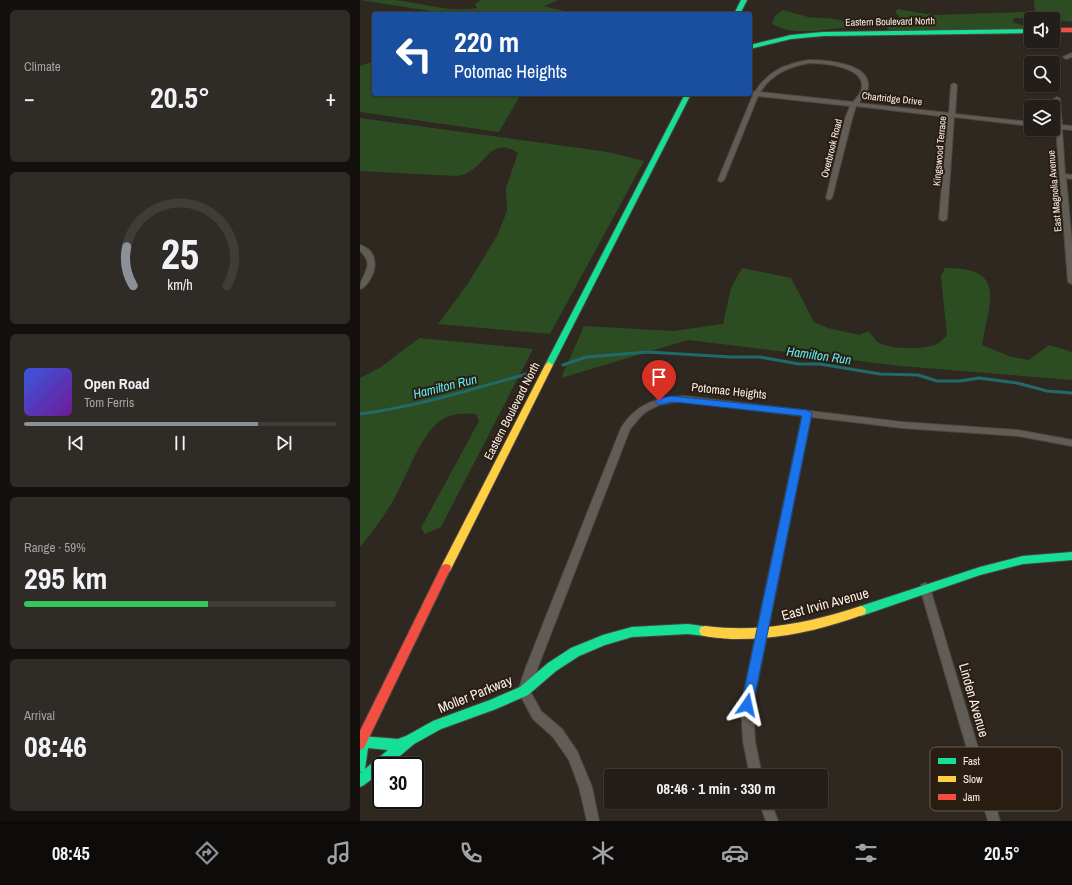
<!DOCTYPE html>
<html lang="en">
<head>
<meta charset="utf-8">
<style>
	body { margin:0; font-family:"Archivo Narrow",sans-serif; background:#2f2b26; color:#f1f3f6; height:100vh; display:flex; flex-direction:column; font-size:15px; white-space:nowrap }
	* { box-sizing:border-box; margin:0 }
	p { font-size:13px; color:#a3a2a2 }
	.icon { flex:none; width:22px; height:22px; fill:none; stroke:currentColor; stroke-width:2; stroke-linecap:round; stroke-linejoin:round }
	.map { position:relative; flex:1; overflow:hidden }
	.drawer { display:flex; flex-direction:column; gap:10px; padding:10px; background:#13100e; width:360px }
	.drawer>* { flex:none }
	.top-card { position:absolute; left:12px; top:12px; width:380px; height:84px; border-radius:4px; box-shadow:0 1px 3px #0004,0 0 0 1px #403c38; background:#1a4fa0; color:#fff; overflow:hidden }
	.fabs { position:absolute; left:664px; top:12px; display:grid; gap:8px }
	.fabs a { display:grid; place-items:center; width:36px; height:36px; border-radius:4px; background:#231e19; box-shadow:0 1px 3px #0004,0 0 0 1px #403c38; font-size:20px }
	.speed { position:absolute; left:12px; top:757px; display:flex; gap:8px; font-size:20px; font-weight:700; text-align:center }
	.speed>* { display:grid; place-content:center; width:52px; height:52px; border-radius:50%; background:#231e19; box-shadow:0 1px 3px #0004,0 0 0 1px #403c38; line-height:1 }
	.speed .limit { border:2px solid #111; border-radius:6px; background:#fff; color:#111 }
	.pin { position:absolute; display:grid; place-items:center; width:34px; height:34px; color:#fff; margin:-41px -17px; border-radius:50% 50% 50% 0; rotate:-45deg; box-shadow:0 0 4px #0007 }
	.pin .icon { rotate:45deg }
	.me { position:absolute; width:44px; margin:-22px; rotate:11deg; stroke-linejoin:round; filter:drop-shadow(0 0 3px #0008) }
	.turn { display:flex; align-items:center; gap:14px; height:84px; padding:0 16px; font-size:18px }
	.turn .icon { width:52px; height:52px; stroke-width:2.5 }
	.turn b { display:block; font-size:28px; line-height:34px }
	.big { font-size:30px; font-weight:700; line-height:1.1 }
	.drawer .widget { flex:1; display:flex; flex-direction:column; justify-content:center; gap:6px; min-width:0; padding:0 14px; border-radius:6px; background:#2f2b26 }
	.drawer .dial { align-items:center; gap:0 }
	.dial svg { height:104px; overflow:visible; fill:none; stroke:#403c38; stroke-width:7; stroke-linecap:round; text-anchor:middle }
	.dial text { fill:#f1f3f6; stroke:none }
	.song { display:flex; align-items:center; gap:12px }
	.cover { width:48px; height:48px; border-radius:6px; background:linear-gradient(135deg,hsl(230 70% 55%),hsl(280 70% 35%)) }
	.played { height:4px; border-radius:2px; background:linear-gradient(90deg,#8c9099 75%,#403c38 75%) }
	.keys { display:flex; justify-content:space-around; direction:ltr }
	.heat { display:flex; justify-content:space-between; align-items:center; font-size:22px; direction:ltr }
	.charge { height:6px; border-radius:3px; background:linear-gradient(90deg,#34c759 59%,#403c38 0) }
	.trip { position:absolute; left:244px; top:769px; width:224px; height:40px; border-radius:4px; background:#231e19; box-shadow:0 1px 3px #0004,0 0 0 1px #403c38; font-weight:700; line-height:40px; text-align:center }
	.dock { display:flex; height:64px; justify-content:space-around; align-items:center; background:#0e0c0a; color:#a3a2a2 }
	.dock .icon { width:28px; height:28px }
	.dock .current { color:#8c9099 }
	.dock b { font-size:18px; color:#f1f3f6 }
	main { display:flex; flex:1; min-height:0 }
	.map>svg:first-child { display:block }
	.green { fill:#2c4d21 }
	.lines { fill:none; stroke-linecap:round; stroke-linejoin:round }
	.stream { stroke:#216a6c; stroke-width:3 }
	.street-casing { stroke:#4c463f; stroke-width:2 }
	.fast-casing { stroke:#4c463f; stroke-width:2 }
	.slow-casing { stroke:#4c463f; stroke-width:2 }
	.jam-casing { stroke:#4c463f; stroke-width:2 }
	.street { fill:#625c57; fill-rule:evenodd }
	.fast { fill:#16e098; fill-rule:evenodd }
	.slow { fill:#ffcf43; fill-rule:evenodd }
	.jam { fill:#f24e42; fill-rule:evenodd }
	.route { fill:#1a73e8; stroke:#114b97 }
	.labels { text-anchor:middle; stroke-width:4; stroke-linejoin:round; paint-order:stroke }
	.far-street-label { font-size:10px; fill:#f9f0e8; stroke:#2a1d12 }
	.street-label { font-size:12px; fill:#f9f0e8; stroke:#2a1d12 }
	.water-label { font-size:13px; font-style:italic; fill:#5eeff5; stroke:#2a1d12 }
	.near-street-label { font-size:14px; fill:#f9f0e8; stroke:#2a1d12 }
	.key { fill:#2a1d12; stroke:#685c52; stroke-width:1 }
	.key-label { font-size:11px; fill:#f9f0e8 }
</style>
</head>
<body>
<main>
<section class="drawer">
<div class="widget"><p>Climate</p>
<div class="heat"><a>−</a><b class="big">20.5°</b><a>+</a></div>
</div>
<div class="widget dial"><svg viewBox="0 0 100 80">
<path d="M14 69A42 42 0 1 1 86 69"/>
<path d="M14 69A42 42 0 0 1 9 39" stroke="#8c9099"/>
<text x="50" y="56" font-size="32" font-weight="700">25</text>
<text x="50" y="72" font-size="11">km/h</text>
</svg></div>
<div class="widget">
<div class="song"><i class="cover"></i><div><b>Open Road</b><p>Tom Ferris</p></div></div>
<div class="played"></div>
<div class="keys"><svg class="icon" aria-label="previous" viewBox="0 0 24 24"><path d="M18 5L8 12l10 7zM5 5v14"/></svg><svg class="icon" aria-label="pause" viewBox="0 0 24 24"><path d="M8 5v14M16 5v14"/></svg><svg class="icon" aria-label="next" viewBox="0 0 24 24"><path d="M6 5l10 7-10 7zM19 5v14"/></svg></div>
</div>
<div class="widget"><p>Range · 59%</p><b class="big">295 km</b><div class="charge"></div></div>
<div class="widget"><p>Arrival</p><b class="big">08:46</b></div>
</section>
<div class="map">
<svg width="712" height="821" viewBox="0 0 712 821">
	<rect width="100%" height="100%" fill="#2f2821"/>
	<!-- green -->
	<g class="green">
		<path d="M0,0C11,0 23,0 34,0C62,3 90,13 117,8L115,4L121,0H198L184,6L216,14H90Z"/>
		<polygon points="674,0 712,0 712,22 693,20 693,19 654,18 653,22 662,25 671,25 671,31 528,30 526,25 540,20 539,16 535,12 538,9 566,14 576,15 666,12 675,11"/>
		<path d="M423,10C431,12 440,15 448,17C462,19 482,16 491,27C467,29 435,37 412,24L415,16Z"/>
		<polygon points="14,61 14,94 161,94 139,132 0,112 0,66"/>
		<path d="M0,118L248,152L284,161L190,334L78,324L107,285L137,236L147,211L146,188L158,153C132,136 126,163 109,172C106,174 101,175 97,176L0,171Z"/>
		<path d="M382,268L431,278L454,322L468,328L499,335L509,331C511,334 514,338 516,341C528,350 564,350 577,344C581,342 584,338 587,336L581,276L585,268C648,267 629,303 622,345L652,357L669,360L689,345L712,352V380L541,366L328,340L201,378L224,326L313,331L363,324L371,288Z"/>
		<path d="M59,338L173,349L81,527L65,534L61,528L119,421L116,414C104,413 94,413 83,419C62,430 46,478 34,499C24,516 13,532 0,547V378L21,367Z"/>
	</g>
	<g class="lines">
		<!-- stream -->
		<g class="stream">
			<polyline points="203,365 226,357 288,352 371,357 400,357 439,364 460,364 520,374 558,375 577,381 600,381 619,378 657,383 687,391 712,393"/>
			<path d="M0,414C60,406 116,388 174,372"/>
		</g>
		<defs>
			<g id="street">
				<polygon points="712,53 712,57 706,59 703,57"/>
				<path d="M449,60C464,60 511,63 508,87C508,93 502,99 498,103L589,113L591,85L594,83L597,85L595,114L671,122V126L594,117L587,219L583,221L579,219L588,117L496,106L492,119L472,198L469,200L466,198L485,119L490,106L398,96L364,180L361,182L359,181L358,180L393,95L389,94L390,91L395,92C408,71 425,64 449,60ZM449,63C462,63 503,66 502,86C502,93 496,98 493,102L400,92C412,74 428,67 449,63Z"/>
				<polygon points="697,97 700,99 702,125 712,126 712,130 702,129 705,174 712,175 712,179 706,178 712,243 712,284 708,282 696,128 693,128 693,124 696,124 694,99"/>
				<path d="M0,245C17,250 18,268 9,281C6,285 4,288 0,289C0,274 17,266 0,251Z"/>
				<path d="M324,396L542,422L658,430L712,440V446L658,436L542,428L451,417L393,705L395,741L402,776H390L383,741L381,705L442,416L324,402H315L299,405L287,411L281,416L270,429L178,667L170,691L181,711L202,729L217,751L232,787L239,821H227L219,787L209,760L193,737L173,719L158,691L166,667L261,428C276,404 297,397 324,396Z"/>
				<polygon points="565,583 569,585 570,588 640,821 628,821 560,588 561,585"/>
				<polygon points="399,802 411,802 418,821 406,821"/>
			</g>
			<g id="fast">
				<polygon points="381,0 387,0 380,14 374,14"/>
				<polygon points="671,29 671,33 463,36 431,39 390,49 390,45 431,35 463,32"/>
				<polygon points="325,94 331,94 193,365 189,368 186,367 185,365"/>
				<polygon points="712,552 712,560 663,564 620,575 501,616 497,614 496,611 497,608 501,606 620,567 663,556"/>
				<path d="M328,624L349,627L351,631L349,635L345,636L328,634L272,637L245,645L219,656L196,671L168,695L136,709L81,729L54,744L28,766H21V772L4,785L0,787V773L2,771L0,772V736L38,739L46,736L73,721L130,700L160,687L188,663L211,648L243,635L272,627ZM8,748L28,750L5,769Z"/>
			</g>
			<g id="slow">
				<polygon points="189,362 193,365 90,571 86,572 82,571 81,568 82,565 185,365"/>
				<path d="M501,606L505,608L506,611L505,614C462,630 417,640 372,639C362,638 350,638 341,635L339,631L341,627L345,626C401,633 448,623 501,606Z"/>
			</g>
			<g id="jam">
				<rect x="693" y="28" width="19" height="4"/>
				<polygon points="86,564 90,565 91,568 4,748 0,750 0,731 82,565"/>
			</g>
		</defs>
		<!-- street casing -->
		<use href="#street" class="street-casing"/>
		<!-- fast casing -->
		<use href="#fast" class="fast-casing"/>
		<!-- slow casing -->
		<use href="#slow" class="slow-casing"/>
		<!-- jam casing -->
		<use href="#jam" class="jam-casing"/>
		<!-- street -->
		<use href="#street" class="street"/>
		<!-- fast -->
		<use href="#fast" class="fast"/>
		<!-- slow -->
		<use href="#slow" class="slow"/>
		<!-- jam -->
		<use href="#jam" class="jam"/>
	</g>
	<!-- route -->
	<polygon class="route" points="312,396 447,410 452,413 393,705 391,709 387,711 383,709 381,705 442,416 324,403 312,402 299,405 295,401 296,399"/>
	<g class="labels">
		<!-- far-street labels -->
		<g class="far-street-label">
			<text transform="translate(530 21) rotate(-1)" y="4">Eastern Boulevard North</text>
			<text transform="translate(532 98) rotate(6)" y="4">Chartridge Drive</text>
			<text transform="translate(471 148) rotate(-76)" y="4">Overbrook Road</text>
			<text transform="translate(579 151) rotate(-85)" y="4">Kingswood Terrace</text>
			<text transform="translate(694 191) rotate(-95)" y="4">East Magnolia Avenue</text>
		</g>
		<!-- street labels -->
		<g class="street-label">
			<text transform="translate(369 391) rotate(6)" y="4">Potomac Heights</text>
			<text transform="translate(152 411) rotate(-63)" y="4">Eastern Boulevard North</text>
		</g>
		<!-- water labels -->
		<g class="water-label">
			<text transform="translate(459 355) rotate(8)" y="5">Hamilton Run</text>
			<text transform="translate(85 386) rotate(-14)" y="5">Hamilton Run</text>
		</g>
		<!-- near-street labels -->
		<g class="near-street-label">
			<text transform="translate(465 604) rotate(-15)" y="5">East Irvin Avenue</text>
			<text transform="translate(115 694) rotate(-22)" y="5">Moller Parkway</text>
			<text transform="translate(614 700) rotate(74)" y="5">Linden Avenue</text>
		</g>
	</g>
	<!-- legend -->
	<rect x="570" y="747" width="132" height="64" rx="6" class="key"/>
	<rect x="578" y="758" width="18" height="6" fill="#16e098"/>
	<rect x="578" y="776" width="18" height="6" fill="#ffcf43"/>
	<rect x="578" y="794" width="18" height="6" fill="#f24e42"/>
	<g class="key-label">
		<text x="603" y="765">Fast</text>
		<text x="603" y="783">Slow</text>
		<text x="603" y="801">Jam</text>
	</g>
</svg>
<div class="fabs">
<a><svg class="icon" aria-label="sound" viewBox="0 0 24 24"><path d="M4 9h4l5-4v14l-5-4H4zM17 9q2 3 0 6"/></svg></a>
<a><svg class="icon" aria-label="search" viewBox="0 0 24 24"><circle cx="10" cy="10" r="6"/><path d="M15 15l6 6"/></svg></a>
<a><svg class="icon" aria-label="layers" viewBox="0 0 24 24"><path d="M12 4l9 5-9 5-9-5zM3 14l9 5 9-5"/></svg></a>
</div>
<div class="speed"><div class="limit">30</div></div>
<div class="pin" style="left:299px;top:401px;background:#d93025"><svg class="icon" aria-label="arrive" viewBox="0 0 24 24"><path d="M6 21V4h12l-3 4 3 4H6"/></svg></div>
<svg class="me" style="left:387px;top:705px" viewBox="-20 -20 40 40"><path d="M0-17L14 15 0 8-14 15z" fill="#1a73e8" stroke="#fff" stroke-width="4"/></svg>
<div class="trip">08:46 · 1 min · 330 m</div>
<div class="top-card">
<div class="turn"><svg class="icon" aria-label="left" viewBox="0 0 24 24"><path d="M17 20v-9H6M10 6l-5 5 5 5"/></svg><div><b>220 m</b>Potomac Heights</div></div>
</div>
</div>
</main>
<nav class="dock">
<b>08:45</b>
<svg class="icon current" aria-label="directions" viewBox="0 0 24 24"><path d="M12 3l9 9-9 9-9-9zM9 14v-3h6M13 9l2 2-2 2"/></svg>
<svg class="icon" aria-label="music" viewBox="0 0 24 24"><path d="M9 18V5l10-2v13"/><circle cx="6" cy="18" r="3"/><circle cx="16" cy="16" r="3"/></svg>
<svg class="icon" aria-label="phone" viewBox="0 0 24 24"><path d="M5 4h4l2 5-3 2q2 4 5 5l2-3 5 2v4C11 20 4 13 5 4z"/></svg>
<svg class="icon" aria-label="climate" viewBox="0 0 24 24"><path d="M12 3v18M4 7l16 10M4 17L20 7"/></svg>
<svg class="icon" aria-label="car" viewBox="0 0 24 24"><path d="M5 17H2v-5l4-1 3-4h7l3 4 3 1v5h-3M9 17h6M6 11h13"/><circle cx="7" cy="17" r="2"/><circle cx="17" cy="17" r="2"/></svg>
<svg class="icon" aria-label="filters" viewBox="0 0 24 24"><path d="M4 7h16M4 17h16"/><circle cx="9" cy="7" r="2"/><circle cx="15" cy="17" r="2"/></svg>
<b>20.5°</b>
</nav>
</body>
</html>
